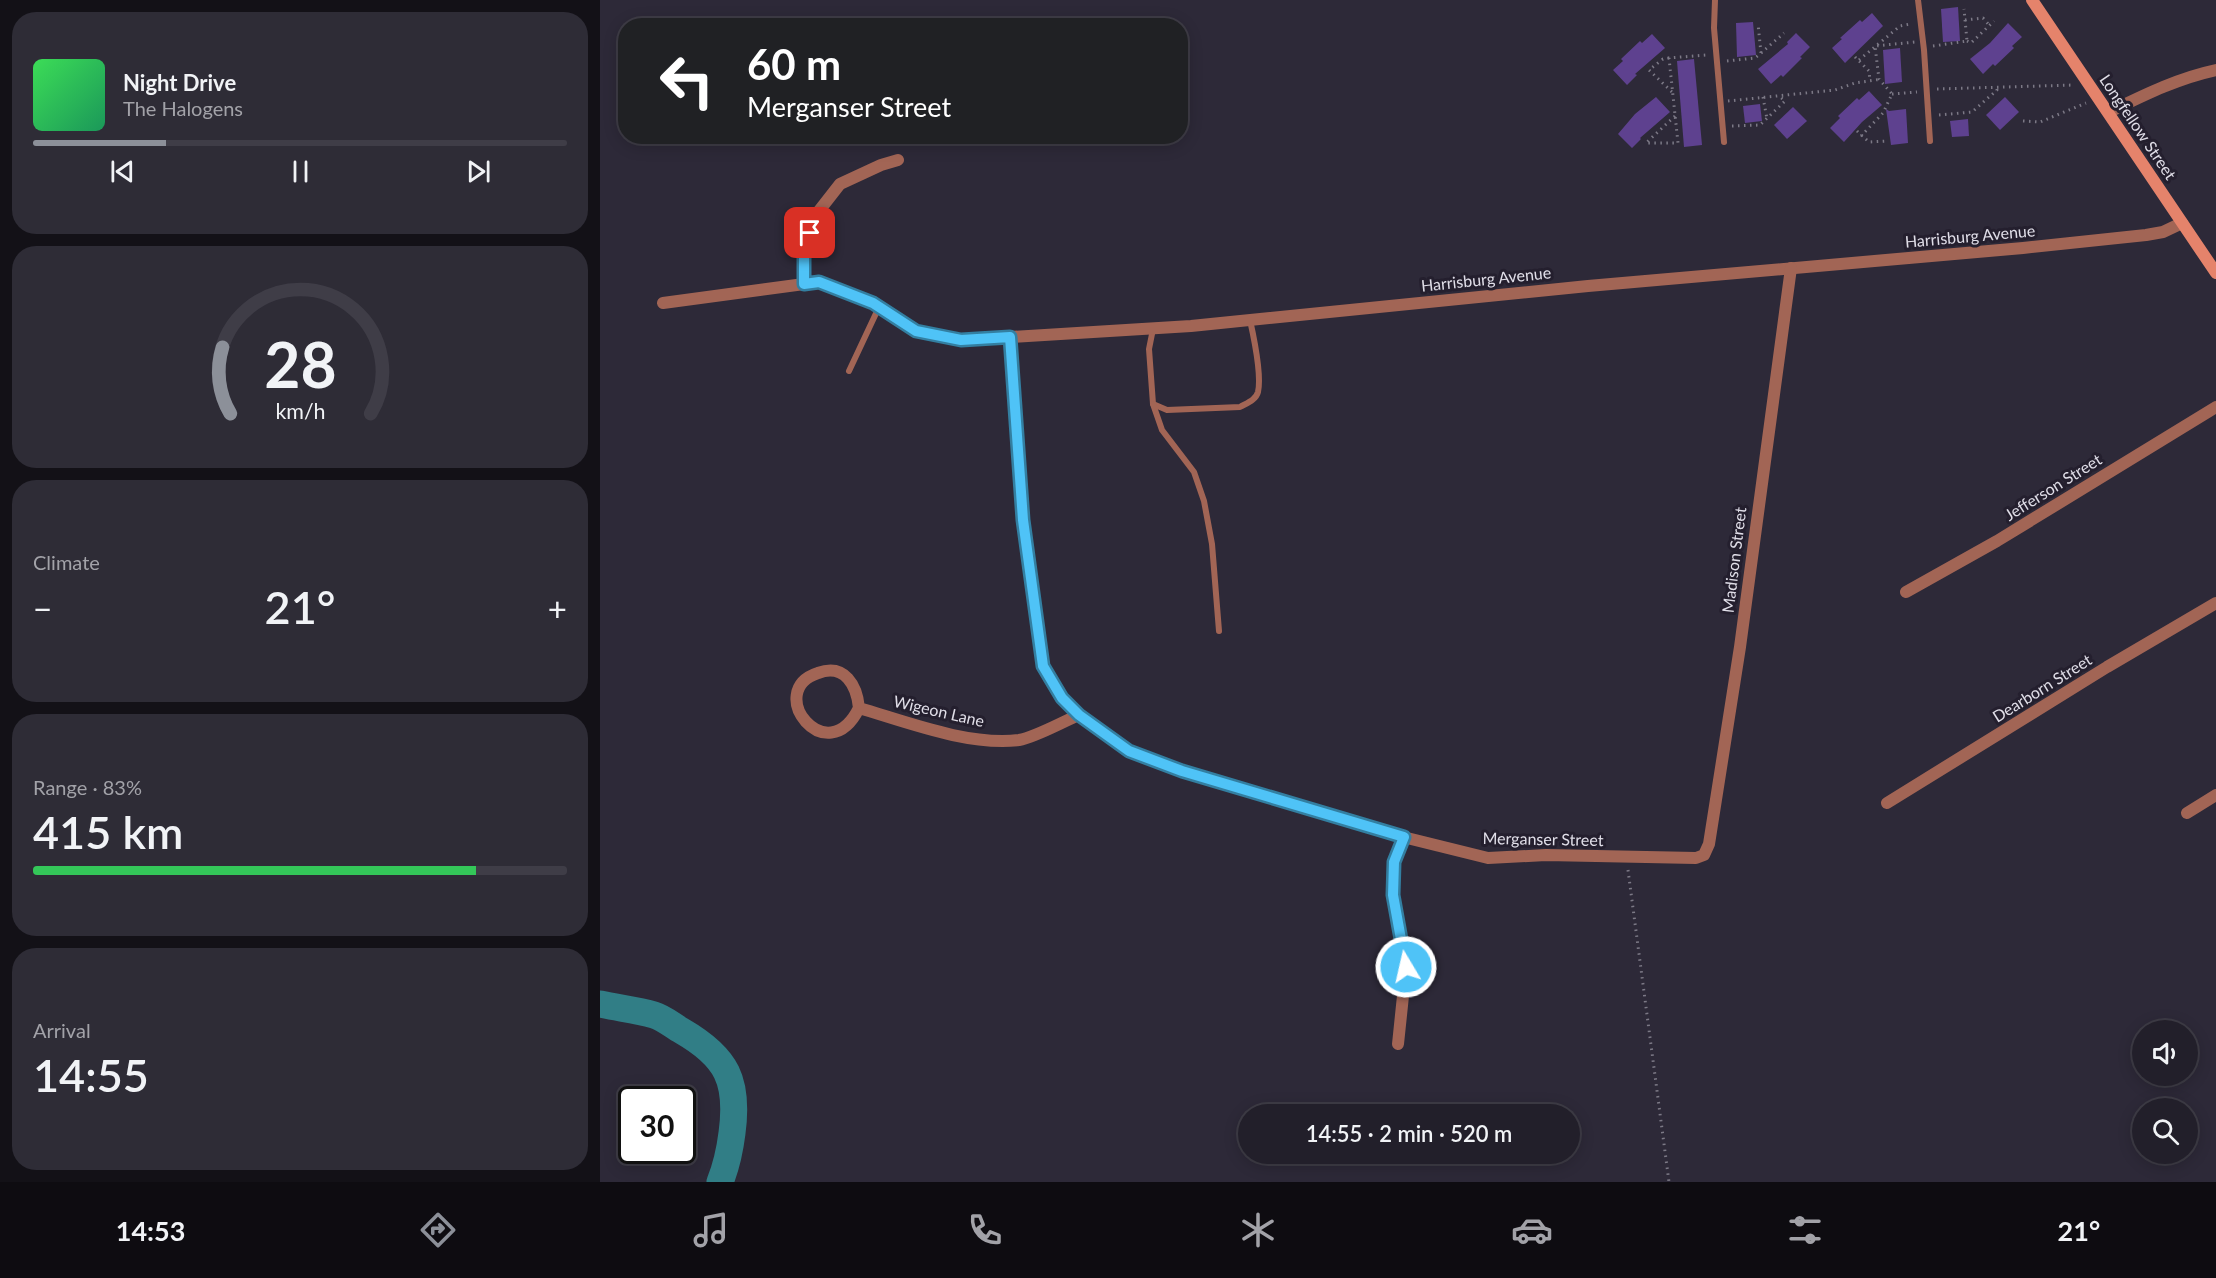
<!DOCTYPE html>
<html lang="en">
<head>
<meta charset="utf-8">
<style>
	body { margin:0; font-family:Lato,sans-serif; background:#2e2c36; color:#f1f3f6; height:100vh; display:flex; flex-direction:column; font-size:22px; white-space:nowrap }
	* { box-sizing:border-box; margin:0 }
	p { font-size:20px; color:#a2a2a8 }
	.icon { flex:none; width:33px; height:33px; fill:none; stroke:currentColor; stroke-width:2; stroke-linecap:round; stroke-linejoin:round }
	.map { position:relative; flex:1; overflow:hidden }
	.side { display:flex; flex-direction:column; gap:12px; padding:12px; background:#131117; width:600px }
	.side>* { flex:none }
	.banner { position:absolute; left:18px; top:18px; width:570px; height:126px; border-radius:24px; box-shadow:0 3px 15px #0003,0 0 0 2px #3f3d47; background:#202124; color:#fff; overflow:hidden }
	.fabs { position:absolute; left:1532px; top:1020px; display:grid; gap:12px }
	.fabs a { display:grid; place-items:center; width:66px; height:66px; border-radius:50%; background:#221f2a; box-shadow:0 3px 15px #0003,0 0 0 2px #3f3d47; font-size:30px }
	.speed { position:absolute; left:18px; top:1086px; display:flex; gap:12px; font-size:30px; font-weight:700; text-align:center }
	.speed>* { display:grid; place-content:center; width:78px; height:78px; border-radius:50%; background:#221f2a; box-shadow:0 3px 15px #0003,0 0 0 2px #3f3d47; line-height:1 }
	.speed .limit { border:3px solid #111; border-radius:9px; background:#fff; color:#111 }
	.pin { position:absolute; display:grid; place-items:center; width:51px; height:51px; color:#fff; margin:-26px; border-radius:12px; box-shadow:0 3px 9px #0006 }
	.me { position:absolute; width:66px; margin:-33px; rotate:351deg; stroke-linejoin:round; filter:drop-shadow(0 0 4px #0008) }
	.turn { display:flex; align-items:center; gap:21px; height:126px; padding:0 30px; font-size:27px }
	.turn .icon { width:78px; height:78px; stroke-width:2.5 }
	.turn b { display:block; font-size:42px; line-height:51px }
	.big { font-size:45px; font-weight:600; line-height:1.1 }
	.side .card { flex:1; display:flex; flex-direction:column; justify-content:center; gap:9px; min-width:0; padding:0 21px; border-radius:24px; background:#2e2c36 }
	.side .dial { align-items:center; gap:0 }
	.dial svg { height:156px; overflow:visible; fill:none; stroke:#3f3d47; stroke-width:7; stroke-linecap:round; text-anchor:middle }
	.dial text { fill:#f1f3f6; stroke:none }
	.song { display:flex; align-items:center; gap:18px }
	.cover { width:72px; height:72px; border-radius:9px; background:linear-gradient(135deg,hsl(130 70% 55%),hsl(150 70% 35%)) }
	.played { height:6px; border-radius:3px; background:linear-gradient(90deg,#8c9099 25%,#3f3d47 25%) }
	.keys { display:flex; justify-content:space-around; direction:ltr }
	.heat { display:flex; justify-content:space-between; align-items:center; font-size:33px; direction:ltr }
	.charge { height:9px; border-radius:4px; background:linear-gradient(90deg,#34c759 83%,#3f3d47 0) }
	.trip { position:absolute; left:638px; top:1104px; width:342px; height:60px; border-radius:30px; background:#221f2a; box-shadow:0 3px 15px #0003,0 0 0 2px #3f3d47; font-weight:600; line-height:60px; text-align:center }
	.menu { display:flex; height:96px; justify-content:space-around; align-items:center; background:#0e0c11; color:#a2a2a8 }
	.menu .icon { width:42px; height:42px }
	.menu .selected { color:#8c9099 }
	.menu b { font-size:27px; color:#f1f3f6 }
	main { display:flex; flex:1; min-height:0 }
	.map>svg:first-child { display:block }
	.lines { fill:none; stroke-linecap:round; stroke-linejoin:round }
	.river { stroke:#317e86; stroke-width:27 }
	.building { fill:#5e418f }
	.path { stroke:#7c7986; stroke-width:3; stroke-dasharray:1.5 4.5; stroke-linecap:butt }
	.lane { stroke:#a26555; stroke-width:6 }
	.street { stroke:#a26555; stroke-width:12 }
	.secondary { stroke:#e5836b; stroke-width:12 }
	.route-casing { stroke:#337fa1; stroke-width:15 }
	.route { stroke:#4fc3f7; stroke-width:10 }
	.labels { text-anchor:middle; stroke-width:6; stroke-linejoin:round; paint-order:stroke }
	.street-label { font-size:16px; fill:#e0dee8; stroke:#241f2e }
</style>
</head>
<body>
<main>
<section class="side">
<div class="card">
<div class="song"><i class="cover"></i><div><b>Night Drive</b><p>The Halogens</p></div></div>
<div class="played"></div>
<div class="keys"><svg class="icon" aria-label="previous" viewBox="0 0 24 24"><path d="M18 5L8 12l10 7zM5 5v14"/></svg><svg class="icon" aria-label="pause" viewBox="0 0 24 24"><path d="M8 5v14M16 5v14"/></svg><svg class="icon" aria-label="next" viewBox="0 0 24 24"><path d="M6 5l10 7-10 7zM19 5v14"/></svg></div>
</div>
<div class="card dial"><svg viewBox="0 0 100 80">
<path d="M14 69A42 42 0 1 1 86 69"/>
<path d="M14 69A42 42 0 0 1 10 35" stroke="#8c9099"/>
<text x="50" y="56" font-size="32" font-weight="700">28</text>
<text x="50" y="72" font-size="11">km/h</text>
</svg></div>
<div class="card"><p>Climate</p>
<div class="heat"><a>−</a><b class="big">21°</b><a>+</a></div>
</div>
<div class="card"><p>Range · 83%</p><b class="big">415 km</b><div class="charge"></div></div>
<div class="card"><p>Arrival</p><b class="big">14:55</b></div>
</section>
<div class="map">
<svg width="1616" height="1182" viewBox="0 0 1616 1182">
	<rect width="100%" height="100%" fill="#2d2938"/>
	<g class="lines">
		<!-- river -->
		<path class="river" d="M0,1004C18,1008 37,1010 54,1015C64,1018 73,1026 82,1031C127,1057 139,1081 132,1133C130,1149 126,1167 120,1182"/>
	</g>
	<!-- building -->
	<g class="building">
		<polygon points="1358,7 1360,41 1343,42 1341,9"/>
		<polygon points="1272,13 1283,26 1245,63 1232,48 1242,39 1240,38 1260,20 1262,22"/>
		<polygon points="1153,22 1156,55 1137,57 1136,23"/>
		<polygon points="1408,23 1422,37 1412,46 1414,48 1395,66 1393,64 1383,74 1370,59 1390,43"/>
		<polygon points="1196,33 1210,47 1200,57 1202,58 1183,77 1181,75 1171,84 1158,69 1188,44 1187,42"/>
		<polygon points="1052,34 1065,48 1035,74 1037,75 1027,85 1013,70 1023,61 1021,59 1040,41 1042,43"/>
		<polygon points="1300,48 1302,82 1285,84 1283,50"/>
		<polygon points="1094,59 1102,145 1084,147 1077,61"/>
		<polygon points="1269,91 1282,105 1262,122 1244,142 1230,128 1240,118 1238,116 1257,98 1259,100"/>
		<polygon points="1056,97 1070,112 1040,138 1041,139 1032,148 1018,134 1035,114"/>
		<polygon points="1405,97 1419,112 1400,130 1386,115"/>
		<polygon points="1160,104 1162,121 1145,123 1143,106"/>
		<polygon points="1193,107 1207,121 1187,139 1174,125"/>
		<polygon points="1286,109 1289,111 1306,109 1308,143 1291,145"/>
		<polygon points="1368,119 1369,136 1352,137 1350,121"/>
	</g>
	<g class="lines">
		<!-- path -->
		<g class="path">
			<polyline points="1365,20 1383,18 1390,26"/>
			<polyline points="1367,41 1371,43 1394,21"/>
			<polyline points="1333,46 1367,41 1364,9"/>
			<polyline points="1161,53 1184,33"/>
			<polyline points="1255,57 1269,71 1270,81"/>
			<polyline points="1069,58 1063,59 1049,70 1072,92"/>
			<polyline points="1259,60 1300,26 1310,24"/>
			<polyline points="1127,61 1155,58 1161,53 1158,24"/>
			<polyline points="1337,89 1474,85"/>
			<polyline points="1292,94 1317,92"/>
			<polyline points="1163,97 1167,119"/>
			<polyline points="1128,101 1235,90 1255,83 1282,79"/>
			<polyline points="1339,115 1372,112 1397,90 1396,87"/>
			<polyline points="1075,116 1046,143 1078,143 1069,58 1106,55"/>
			<polyline points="1423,121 1440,122 1486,103"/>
			<polyline points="1132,126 1160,125 1185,101 1179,96"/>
			<polyline points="1257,131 1269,142 1287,141"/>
			<polyline points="1261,136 1283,113 1292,94 1279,79 1275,46 1315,42"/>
			<polyline points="1028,870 1069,1182"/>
		</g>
		<!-- lane -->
		<g class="lane">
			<polyline points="1115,0 1114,28 1124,142"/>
			<polyline points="1318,0 1324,50 1330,141"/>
			<path d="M553,329L549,349L553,404L567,410L640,407C647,403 656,400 658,392C662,374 654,338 650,320"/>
			<polyline points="249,371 279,307"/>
			<polyline points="553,404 562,430 594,472 604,501 612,544 619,631"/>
		</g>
		<!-- street -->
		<g class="street">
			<path d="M1509,112C1544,95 1578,78 1616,70"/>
			<polyline points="204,284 204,249 215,216 240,184 281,165 298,160"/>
			<polyline points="63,303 219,282 273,303 316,331 361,340 591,326 988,286 1423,248 1546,235 1563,232 1582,223"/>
			<polyline points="410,337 423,521 443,666 462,698 479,715 529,751 582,771 799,836 888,858 946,855 1096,858 1104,855 1109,844 1140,647 1191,268"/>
			<polyline points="1306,592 1397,541 1616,407"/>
			<path d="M259,708C227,773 163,691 218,673C245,663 257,686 259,708C307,722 368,746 419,740C436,737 462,722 479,715"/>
			<polyline points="1287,803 1507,667 1616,603"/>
			<polyline points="1587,813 1616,795"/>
			<polyline points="798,1044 806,967 793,895 794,862 804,837"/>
		</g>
		<!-- secondary -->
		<polyline class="secondary" points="1432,0 1616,273"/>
	</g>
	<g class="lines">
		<defs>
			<polyline id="route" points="210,233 204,249 204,284 219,282 273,303 316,331 361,340 410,337 423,520 443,666 462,698 479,715 529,751 582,771 804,837 794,862 793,895 806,967"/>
		</defs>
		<!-- route casing -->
		<use href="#route" class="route-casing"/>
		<!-- route -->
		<use href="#route" class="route"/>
	</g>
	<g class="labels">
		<!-- street labels -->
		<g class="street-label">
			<text transform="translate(1538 127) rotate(56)" y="6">Longfellow Street</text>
			<text transform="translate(1370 236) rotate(-5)" y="6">Harrisburg Avenue</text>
			<text transform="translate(886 279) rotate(-6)" y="6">Harrisburg Avenue</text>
			<text transform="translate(1453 487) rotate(-32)" y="6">Jefferson Street</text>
			<text transform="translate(1134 560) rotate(-83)" y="6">Madison Street</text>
			<text transform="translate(1442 688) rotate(-32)" y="6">Dearborn Street</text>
			<text transform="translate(339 711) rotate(13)" y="6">Wigeon Lane</text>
			<text transform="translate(943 839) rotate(1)" y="6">Merganser Street</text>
		</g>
	</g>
</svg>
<div class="fabs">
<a><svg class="icon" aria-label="sound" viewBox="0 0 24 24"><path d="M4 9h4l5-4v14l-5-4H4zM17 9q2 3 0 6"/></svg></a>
<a><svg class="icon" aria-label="search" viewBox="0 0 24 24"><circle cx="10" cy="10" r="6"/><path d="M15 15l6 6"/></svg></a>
</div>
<div class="speed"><div class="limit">30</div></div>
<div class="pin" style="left:210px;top:233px;background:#d93025"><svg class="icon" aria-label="arrive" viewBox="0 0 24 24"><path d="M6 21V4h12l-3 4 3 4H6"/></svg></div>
<svg class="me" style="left:806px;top:967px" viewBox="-20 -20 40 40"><circle r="17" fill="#4fc3f7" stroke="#fff" stroke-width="3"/><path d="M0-11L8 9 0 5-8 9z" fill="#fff"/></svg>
<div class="trip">14:55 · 2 min · 520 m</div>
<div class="banner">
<div class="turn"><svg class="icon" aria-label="left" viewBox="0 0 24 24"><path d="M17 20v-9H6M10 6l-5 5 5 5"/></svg><div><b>60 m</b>Merganser Street</div></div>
</div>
</div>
</main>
<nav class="menu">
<b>14:53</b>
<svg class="icon selected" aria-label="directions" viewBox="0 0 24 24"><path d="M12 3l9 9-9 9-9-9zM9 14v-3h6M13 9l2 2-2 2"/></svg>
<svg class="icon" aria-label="music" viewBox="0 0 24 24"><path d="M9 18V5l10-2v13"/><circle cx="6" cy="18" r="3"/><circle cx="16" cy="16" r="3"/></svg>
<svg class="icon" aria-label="phone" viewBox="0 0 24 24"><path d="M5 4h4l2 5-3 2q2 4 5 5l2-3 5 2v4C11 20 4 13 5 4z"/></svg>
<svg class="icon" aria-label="climate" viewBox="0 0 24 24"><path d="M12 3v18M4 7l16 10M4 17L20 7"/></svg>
<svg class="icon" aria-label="car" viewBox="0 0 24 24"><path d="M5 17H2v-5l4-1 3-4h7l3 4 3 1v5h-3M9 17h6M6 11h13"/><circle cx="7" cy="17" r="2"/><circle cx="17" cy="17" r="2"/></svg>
<svg class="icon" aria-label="filters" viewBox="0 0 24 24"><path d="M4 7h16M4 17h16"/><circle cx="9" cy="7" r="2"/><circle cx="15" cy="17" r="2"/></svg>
<b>21°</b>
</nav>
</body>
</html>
